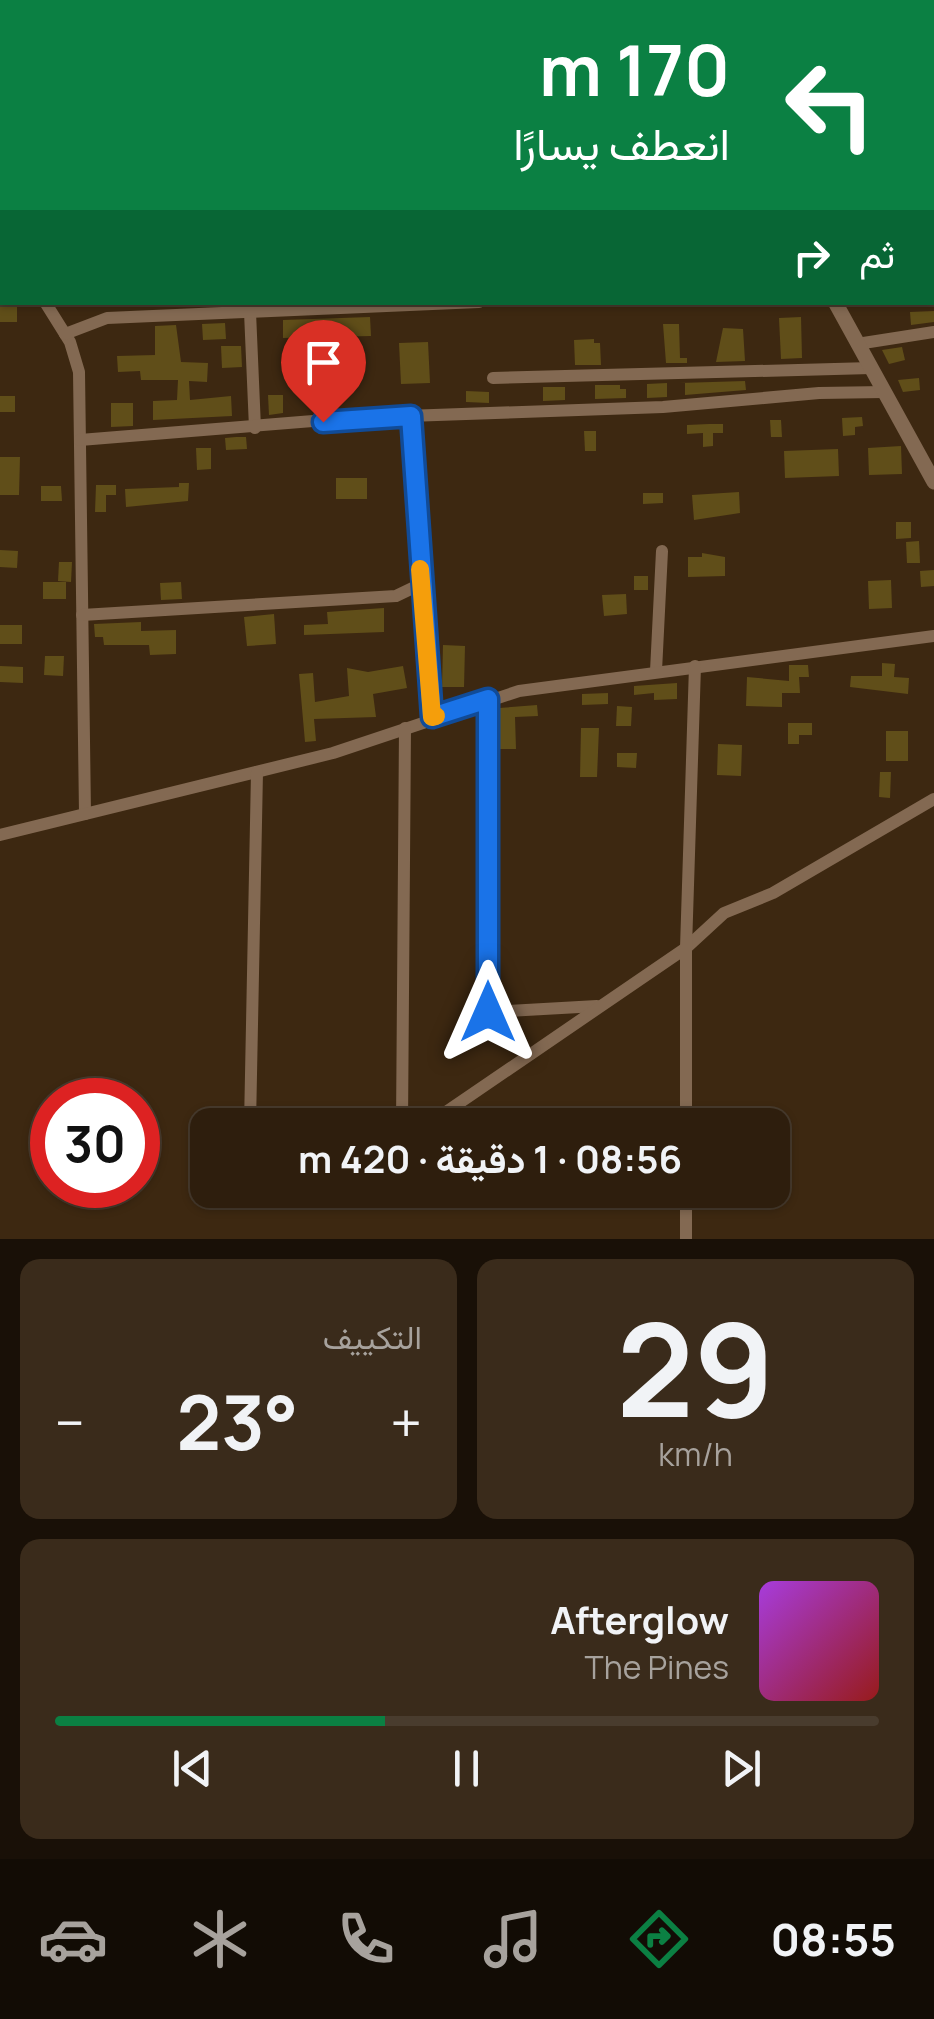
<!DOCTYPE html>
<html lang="ar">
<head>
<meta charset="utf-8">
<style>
	body { margin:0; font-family:Manrope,Vazirmatn,sans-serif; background:#3a2b1b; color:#f1f3f6; direction:rtl; height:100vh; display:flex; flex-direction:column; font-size:38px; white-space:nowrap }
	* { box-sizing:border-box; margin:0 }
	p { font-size:32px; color:#a7a29d }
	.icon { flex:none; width:55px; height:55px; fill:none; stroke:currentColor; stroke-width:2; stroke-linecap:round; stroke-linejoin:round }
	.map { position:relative; height:1239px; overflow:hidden; direction:ltr }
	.details { display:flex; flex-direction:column; gap:20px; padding:20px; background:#191007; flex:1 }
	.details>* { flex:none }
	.hud { position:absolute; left:0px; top:0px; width:935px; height:305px; box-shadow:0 2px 8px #0004,0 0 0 2px #493c2e; direction:rtl; background:#0b8043; color:#fff; overflow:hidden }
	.speed { position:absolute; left:30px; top:1078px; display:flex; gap:20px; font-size:50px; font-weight:700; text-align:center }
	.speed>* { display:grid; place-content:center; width:130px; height:130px; border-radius:50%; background:#2e1e0d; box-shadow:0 2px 8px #0004,0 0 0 2px #493c2e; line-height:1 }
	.speed .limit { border:15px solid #d22; background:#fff; color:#111 }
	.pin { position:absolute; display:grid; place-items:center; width:85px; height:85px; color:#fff; margin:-102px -42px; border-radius:50% 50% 50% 0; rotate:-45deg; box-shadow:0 0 10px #0007 }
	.pin .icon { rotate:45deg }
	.me { position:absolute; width:110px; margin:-55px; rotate:0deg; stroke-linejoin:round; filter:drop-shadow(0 0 8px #0008) }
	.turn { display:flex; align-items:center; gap:35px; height:210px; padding:0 40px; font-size:45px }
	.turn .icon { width:130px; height:130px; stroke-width:2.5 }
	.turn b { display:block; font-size:70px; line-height:85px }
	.then { display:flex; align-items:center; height:95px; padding:0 40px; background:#0003; gap:20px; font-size:38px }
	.big { font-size:75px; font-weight:700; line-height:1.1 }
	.details .tile { flex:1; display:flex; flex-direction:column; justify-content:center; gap:15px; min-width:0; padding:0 35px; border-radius:20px; background:#3a2b1b }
	.details .dial { align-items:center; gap:0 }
	.dial b { font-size:130px; line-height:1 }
	.song { display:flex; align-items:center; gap:30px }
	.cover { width:120px; height:120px; border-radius:15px; background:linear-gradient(135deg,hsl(280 70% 55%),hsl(0 70% 35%)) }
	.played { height:10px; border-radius:5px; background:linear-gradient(90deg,#0b8043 40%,#493c2e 40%) }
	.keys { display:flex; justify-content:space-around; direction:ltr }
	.heat { display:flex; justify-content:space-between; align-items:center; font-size:55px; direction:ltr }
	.details .tiles { flex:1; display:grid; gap:20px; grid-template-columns:1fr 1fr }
	.tile:last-child { grid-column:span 2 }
	.trip { position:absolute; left:190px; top:1108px; width:600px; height:100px; border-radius:20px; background:#2e1e0d; box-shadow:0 2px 8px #0004,0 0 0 2px #493c2e; font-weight:700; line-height:100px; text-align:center; direction:rtl }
	.dock { display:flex; height:160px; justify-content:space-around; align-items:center; background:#120c05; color:#a7a29d }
	.dock .icon { width:70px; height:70px }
	.dock .current { color:#0b8043 }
	.dock b { font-size:45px; color:#f1f3f6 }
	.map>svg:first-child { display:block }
	.building { fill:#604e19 }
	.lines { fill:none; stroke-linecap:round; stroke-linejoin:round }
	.minor { stroke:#836952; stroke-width:12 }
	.tertiary { stroke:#836952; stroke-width:15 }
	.route-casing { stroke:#114b97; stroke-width:25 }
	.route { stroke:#1a73e8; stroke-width:18 }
	.slow { stroke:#f59e0b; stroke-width:18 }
</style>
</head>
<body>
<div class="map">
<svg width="934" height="1239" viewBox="0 0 934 1239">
	<rect width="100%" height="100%" fill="#3d2811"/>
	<!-- building -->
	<g class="building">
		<rect x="0" y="304" width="17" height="18"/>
		<polygon points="934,311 934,322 911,325 910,312"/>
		<polygon points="370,317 371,336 283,338 283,320"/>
		<polygon points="801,317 802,358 781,359 779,318"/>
		<polygon points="225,323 226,339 203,340 202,324"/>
		<polygon points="663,324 679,324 680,358 687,358 687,363 666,363"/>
		<polygon points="176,325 181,362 208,363 207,382 189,381 190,400 231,396 232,416 153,420 153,401 177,400 178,380 141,380 140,371 118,372 117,356 155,355 155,326"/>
		<polygon points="723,328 743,329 745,361 716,362"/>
		<polygon points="594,339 594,343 600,343 601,365 575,365 574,340"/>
		<polygon points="428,342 430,383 401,384 399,343"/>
		<polygon points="221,346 241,346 242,367 222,368"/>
		<polygon points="902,347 905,360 889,364 882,350"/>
		<polygon points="919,378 920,390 903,392 898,380"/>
		<polygon points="745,381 746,390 685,395 685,383 679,383"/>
		<polygon points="667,383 667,397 647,398 647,384"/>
		<polygon points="595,385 620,385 620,389 626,389 626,398 595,399"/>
		<polygon points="543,387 565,387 565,400 543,401"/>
		<polygon points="466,391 489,392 489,403 466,402"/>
		<polygon points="333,392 334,409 320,410 319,393"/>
		<polygon points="268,395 283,395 283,413 269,415"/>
		<rect x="0" y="396" width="15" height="16"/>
		<polygon points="111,403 133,403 133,426 111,427"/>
		<polygon points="862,417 863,426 855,427 855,435 843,436 842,418"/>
		<polygon points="770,420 781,420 782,437 771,437"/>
		<polygon points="709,424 723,424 723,433 713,433 713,446 703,447 703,433 687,434 687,425"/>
		<polygon points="584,431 596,431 596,451 585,451"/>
		<polygon points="236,437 246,437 247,449 226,450 225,438"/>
		<polygon points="901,446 902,474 869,475 868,448"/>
		<polygon points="196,448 211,448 211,469 197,470"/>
		<polygon points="838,449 839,476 785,478 784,451"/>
		<polygon points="0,457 20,457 19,495 0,495"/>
		<rect x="336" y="478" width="31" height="21"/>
		<polygon points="179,483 189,483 188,501 126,507 125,489 179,487"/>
		<polygon points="96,485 116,485 116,495 106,495 106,512 95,512"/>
		<polygon points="41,486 61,486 62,501 41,501"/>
		<polygon points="739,492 740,513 694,520 692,495"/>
		<polygon points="643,493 663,493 663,503 643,504"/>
		<polygon points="896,522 911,522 911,538 896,539"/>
		<polygon points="919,541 920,563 907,563 906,542"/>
		<polygon points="0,550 18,551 17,568 0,567"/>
		<polygon points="702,553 725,557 725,576 688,577 688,557 702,557"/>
		<polygon points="59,562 72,562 71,582 58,581"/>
		<polygon points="934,570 934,586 921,587 920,571"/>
		<rect x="634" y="576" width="14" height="14"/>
		<polygon points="891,580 892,608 869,609 868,581"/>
		<rect x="43" y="582" width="23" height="17"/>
		<polygon points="181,582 182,599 161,600 160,583"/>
		<polygon points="626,594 627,614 604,616 602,595"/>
		<polygon points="384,608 384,632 304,635 304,625 328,624 327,612"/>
		<polygon points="274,614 276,644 247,646 244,617"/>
		<polygon points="141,622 141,631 176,630 176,654 150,655 149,645 104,645 103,637 95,637 94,624"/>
		<rect x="0" y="625" width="22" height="19"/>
		<polygon points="443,645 465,646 464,687 442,687"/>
		<polygon points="45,656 64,656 63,676 44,675"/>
		<polygon points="882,663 895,664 894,677 909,678 908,694 850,687 851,676 882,676"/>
		<polygon points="789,665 808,665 809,677 799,677 800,693 782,693 782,707 746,706 747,677 789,681"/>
		<polygon points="0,666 23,667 23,683 0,682"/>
		<polygon points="403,666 407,688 373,694 376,717 314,719 316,741 305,742 299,674 313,673 315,702 349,696 347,668 368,672"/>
		<polygon points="677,683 677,699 654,700 654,693 634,695 634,686"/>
		<polygon points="608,693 608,704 582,705 582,694"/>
		<polygon points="537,705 538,716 515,717 516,749 500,749 499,708"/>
		<polygon points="617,706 632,707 631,726 616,726"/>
		<polygon points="788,723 812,723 812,735 799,735 799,744 788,744"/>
		<polygon points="581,728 599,728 597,777 580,777"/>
		<rect x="886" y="731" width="22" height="30"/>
		<polygon points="718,744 742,745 741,776 717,775"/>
		<polygon points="617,753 637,753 636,768 617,767"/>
		<polygon points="880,772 891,772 890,798 879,797"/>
	</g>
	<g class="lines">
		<!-- minor -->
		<g class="minor">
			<polyline points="39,0 39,2"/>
			<polyline points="210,0 210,2"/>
			<polyline points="260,2 269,0"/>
			<polyline points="932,61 934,61"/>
			<polyline points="0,90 2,91"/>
			<polyline points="932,112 934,112"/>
			<polyline points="0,229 2,233"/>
			<polyline points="932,247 934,247"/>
			<polyline points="932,283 934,283"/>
			<polyline points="45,302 70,342 79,372 85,814"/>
			<polyline points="254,302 250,312 255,428"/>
			<polyline points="65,334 107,318 479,302"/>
			<polyline points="857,344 934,332"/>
			<polyline points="493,378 871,368"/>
			<polyline points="411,416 432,717"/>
			<polyline points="80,440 350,418 663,407 819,393 884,392"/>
			<polyline points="82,615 396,596 421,584"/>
			<polyline points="656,671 662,551"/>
			<polyline points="488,699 488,1012 597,1006"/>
			<polyline points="0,835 333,753 519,691 934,636"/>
			<polyline points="250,1125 257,772"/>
			<polyline points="402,1125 405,728"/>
			<polyline points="427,1125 686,948 724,913 773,893 934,799"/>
			<polyline points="686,1125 686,948 695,666"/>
			<polyline points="686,1190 686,1239"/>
		</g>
		<!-- tertiary -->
		<g class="tertiary">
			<polyline points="671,0 672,2"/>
			<polyline points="835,302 934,482"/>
		</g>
	</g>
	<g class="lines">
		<defs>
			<polyline id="route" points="323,422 411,416 432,717 488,699 488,1012"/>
		</defs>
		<!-- route casing -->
		<use href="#route" class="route-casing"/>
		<!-- route -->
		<use href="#route" class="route"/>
		<!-- slow -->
		<polyline class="slow" points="420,569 432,717 436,716"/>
	</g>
</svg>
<div class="speed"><div class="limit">30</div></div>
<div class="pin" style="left:323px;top:422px;background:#d93025"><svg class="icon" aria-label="arrive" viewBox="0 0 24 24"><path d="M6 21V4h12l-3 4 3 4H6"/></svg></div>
<svg class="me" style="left:488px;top:1012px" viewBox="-20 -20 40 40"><path d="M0-17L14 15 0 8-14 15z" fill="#1a73e8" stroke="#fff" stroke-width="4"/></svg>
<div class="trip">08:56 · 1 دقيقة · 420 m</div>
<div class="hud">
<div class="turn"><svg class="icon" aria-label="left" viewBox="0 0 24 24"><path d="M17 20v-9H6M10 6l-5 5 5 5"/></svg><div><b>170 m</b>انعطف يسارًا</div></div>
<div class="then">ثم<svg class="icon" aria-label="right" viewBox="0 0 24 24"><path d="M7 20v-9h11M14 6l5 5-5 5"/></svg></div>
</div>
</div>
<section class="details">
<div class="tiles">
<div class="tile dial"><b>29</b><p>km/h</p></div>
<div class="tile"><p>التكييف</p>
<div class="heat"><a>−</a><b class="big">23°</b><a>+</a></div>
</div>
<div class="tile">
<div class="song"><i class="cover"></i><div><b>Afterglow</b><p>The Pines</p></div></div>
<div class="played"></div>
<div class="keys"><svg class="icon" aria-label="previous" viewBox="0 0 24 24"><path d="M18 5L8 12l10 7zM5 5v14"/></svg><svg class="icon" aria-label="pause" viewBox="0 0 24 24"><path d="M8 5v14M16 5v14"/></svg><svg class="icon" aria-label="next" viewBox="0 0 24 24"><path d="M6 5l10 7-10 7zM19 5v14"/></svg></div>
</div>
</div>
</section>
<nav class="dock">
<b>08:55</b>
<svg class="icon current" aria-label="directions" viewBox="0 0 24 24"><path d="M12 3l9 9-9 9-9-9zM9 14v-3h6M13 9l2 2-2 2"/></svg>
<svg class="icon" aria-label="music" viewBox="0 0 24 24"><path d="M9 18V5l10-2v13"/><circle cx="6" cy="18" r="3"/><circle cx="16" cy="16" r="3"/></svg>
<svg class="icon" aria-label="phone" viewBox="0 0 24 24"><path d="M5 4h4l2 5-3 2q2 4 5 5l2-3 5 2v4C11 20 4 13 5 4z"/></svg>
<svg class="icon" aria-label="climate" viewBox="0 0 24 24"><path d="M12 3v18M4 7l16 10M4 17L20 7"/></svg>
<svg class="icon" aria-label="car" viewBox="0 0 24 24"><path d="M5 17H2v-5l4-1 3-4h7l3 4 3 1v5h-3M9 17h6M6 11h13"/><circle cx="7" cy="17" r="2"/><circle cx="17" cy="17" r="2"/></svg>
</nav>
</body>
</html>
